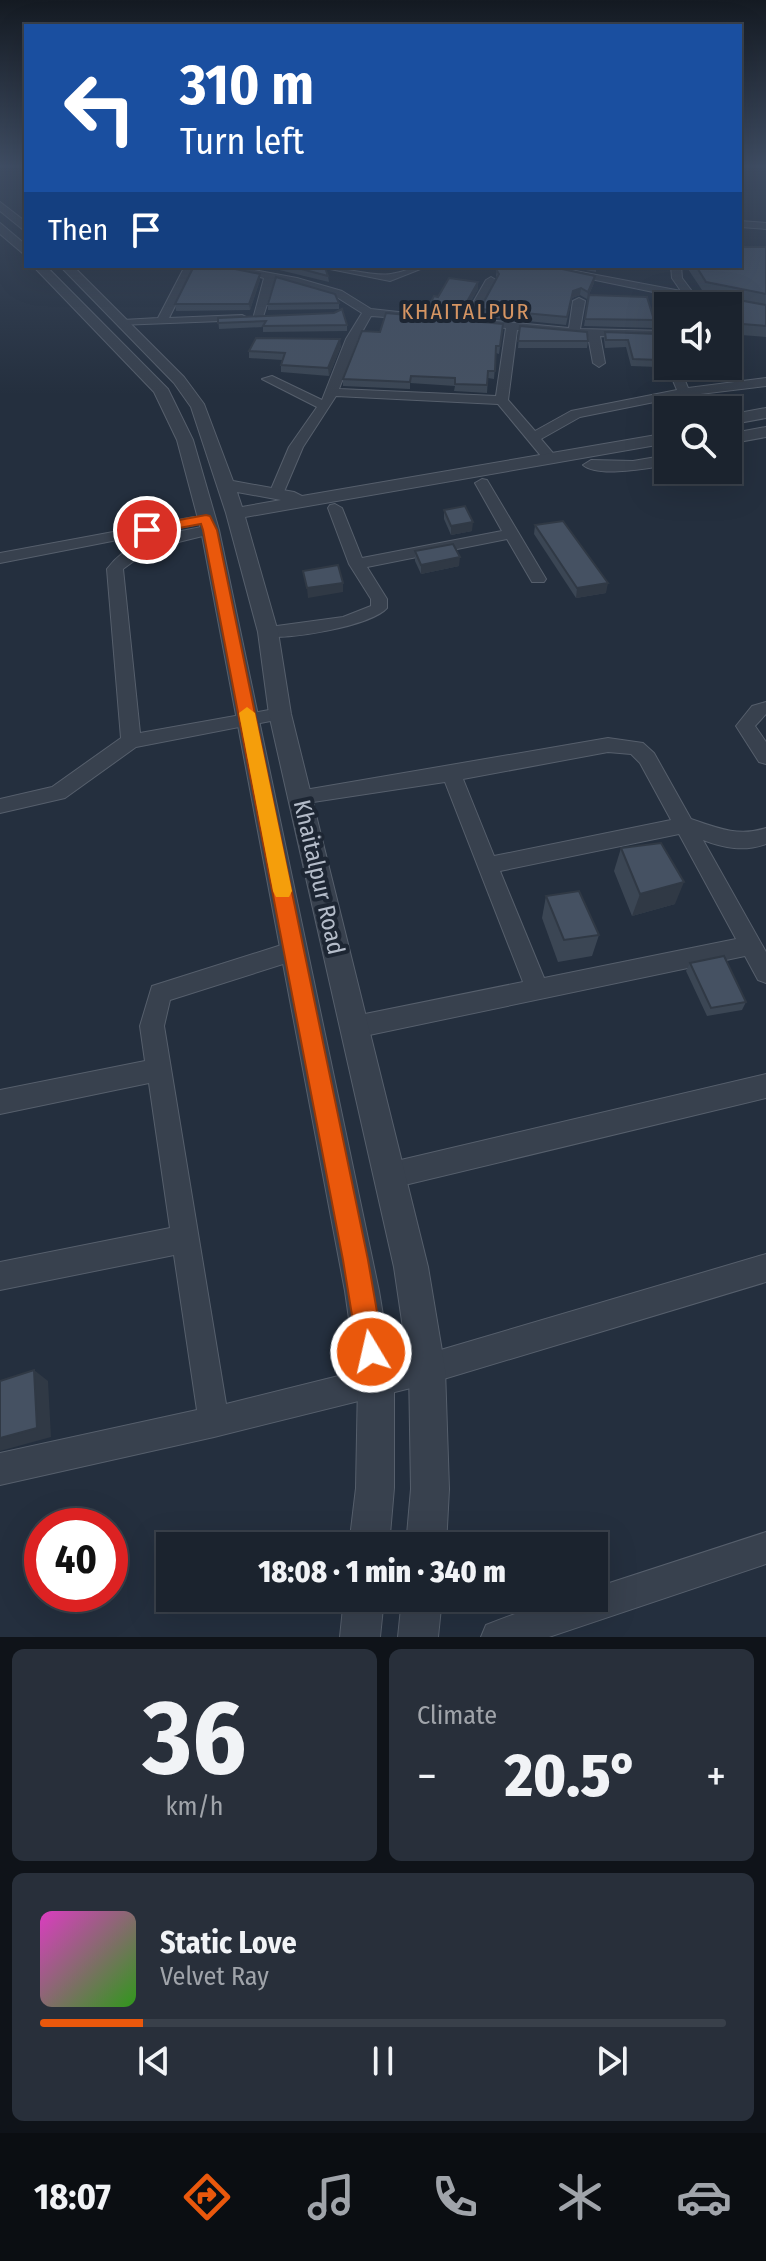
<!DOCTYPE html>
<html lang="en">
<head>
<meta charset="utf-8">
<style>
	body { margin:0; font-family:"Fira Sans Condensed",sans-serif; background:#282f3a; color:#f1f3f6; height:100vh; display:flex; flex-direction:column; font-size:30px; white-space:nowrap }
	* { box-sizing:border-box; margin:0 }
	p { font-size:26px; color:#a0a4aa }
	.icon { flex:none; width:44px; height:44px; fill:none; stroke:currentColor; stroke-width:2; stroke-linecap:round; stroke-linejoin:round }
	.map { position:relative; height:1637px; overflow:hidden }
	.side { display:flex; flex-direction:column; gap:12px; padding:12px; background:#0f1319; flex:1 }
	.side>* { flex:none }
	.banner { position:absolute; left:24px; top:24px; width:718px; height:244px; border-radius:0px; box-shadow:0 8px 32px #0002,0 0 0 2px #39404a; background:#1a4fa0; color:#fff; overflow:hidden }
	.controls { position:absolute; left:654px; top:292px; display:grid; gap:16px }
	.controls a { display:grid; place-items:center; width:88px; height:88px; border-radius:0px; background:#1b232e; box-shadow:0 8px 32px #0002,0 0 0 2px #39404a; font-size:40px }
	.speed { position:absolute; left:24px; top:1508px; display:flex; gap:16px; font-size:40px; font-weight:700; text-align:center }
	.speed>* { display:grid; place-content:center; width:104px; height:104px; border-radius:50%; background:#1b232e; box-shadow:0 8px 32px #0002,0 0 0 2px #39404a; line-height:1 }
	.speed .limit { border:12px solid #d22; background:#fff; color:#111 }
	.pin { position:absolute; display:grid; place-items:center; width:68px; height:68px; color:#fff; margin:-34px; border:4px solid #fff; border-radius:50%; box-shadow:0 2px 8px #0007 }
	.me { position:absolute; width:88px; margin:-44px; rotate:351deg; stroke-linejoin:round; filter:drop-shadow(0 0 6px #0008) }
	.turn { display:flex; align-items:center; gap:28px; height:168px; padding:0 24px; font-size:36px }
	.turn .icon { width:104px; height:104px; stroke-width:2.5 }
	.turn b { display:block; font-size:56px; line-height:68px }
	.then { display:flex; align-items:center; height:76px; padding:0 24px; background:#0003; gap:16px; font-size:30px }
	.big { font-size:60px; font-weight:800; line-height:1.1 }
	.side .widget { flex:1; display:flex; flex-direction:column; justify-content:center; gap:12px; min-width:0; padding:0 28px; border-radius:12px; background:#282f3a }
	.side .dial { align-items:center; gap:0 }
	.dial b { font-size:104px; line-height:1 }
	.song { display:flex; align-items:center; gap:24px }
	.cover { width:96px; height:96px; border-radius:12px; background:linear-gradient(135deg,hsl(310 70% 55%),hsl(110 70% 35%)) }
	.played { height:8px; border-radius:4px; background:linear-gradient(90deg,#ea580c 15%,#39404a 15%) }
	.keys { display:flex; justify-content:space-around; direction:ltr }
	.heat { display:flex; justify-content:space-between; align-items:center; font-size:44px; direction:ltr }
	.side .tiles { flex:1; display:grid; gap:12px; grid-template-columns:1fr 1fr }
	.widget:last-child { grid-column:span 2 }
	.trip { position:absolute; left:156px; top:1532px; width:452px; height:80px; border-radius:0px; background:#1b232e; box-shadow:0 8px 32px #0002,0 0 0 2px #39404a; font-weight:800; line-height:80px; text-align:center }
	.tab-bar { display:flex; height:128px; justify-content:space-around; align-items:center; background:#0b0e12; color:#a0a4aa }
	.tab-bar .icon { width:56px; height:56px }
	.tab-bar .current { color:#ea580c }
	.tab-bar b { font-size:36px; color:#f1f3f6 }
	.map>svg:first-child { display:block }
	.lines { fill:none; stroke-linecap:round; stroke-linejoin:round }
	.minor-casing { stroke:#565f6c; stroke-width:2 }
	.tertiary-casing { stroke:#565f6c; stroke-width:2 }
	.minor { fill:#38414e; fill-rule:evenodd }
	.tertiary { fill:#38414e; fill-rule:evenodd }
	.wall { fill:#3b4654 }
	.shaded-wall { fill:#303945 }
	.building { fill:#455162; stroke:#303945; stroke-width:2 }
	.route { fill:#ea580c; stroke:#983908; stroke-width:2 }
	.slow { fill:#f59e0b }
	.labels { text-anchor:middle; stroke-width:8; stroke-linejoin:round; paint-order:stroke }
	.far-neighbourhood-label { font-size:22px; letter-spacing:2px; fill:#d59563; stroke:#1d2633 }
	.street-label { font-size:24px; fill:#b4bcc9; stroke:#1d2633 }
</style>
</head>
<body>
<div class="map">
<svg width="766" height="1637" viewBox="0 0 766 1637">
	<rect width="100%" height="100%" fill="#242f3e"/>
	<g class="lines">
		<defs>
			<g id="minor">
				<polygon points="740,221 766,223 766,229 740,227"/>
				<polygon points="185,266 195,266 169,318 242,315 248,318 246,320 119,325 117,323 123,320 158,318"/>
				<polygon points="210,266 233,266 297,278 342,291 371,309 417,314 417,318 413,319 371,316 358,339 339,389 496,396 506,328 468,325 462,322 486,280 491,277 496,280 475,319 569,328 573,301 579,298 585,301 580,329 668,331 668,339 600,336 605,363 599,367 593,363 588,336 517,330 508,400 535,431 571,411 677,390 667,366 668,364 679,366 688,388 766,378 766,386 684,396 580,417 541,439 558,459 551,463 546,462 498,404 336,396 303,447 283,494 276,498 269,494 289,447 317,407 262,379 272,376 322,400 346,339 362,313 335,296 275,279 263,317 253,319 264,278"/>
				<path d="M315,266C336,266 374,277 391,274C405,272 414,266 428,266L390,281Z"/>
				<polygon points="528,266 549,266 681,291 672,278 671,266 681,266 682,278 694,294 766,308 766,314 698,301 693,303 687,299"/>
				<path d="M482,479L487,480L546,579L544,582H532L507,539L367,567L387,599V608C371,626 286,641 262,636L260,632L262,628L343,617L371,606V599L349,564L328,508L330,505L335,504L342,508L362,558L502,531L475,483Z"/>
				<polygon points="194,517 199,518 199,524 0,563 0,553"/>
				<path d="M210,525L218,530L215,533L150,549L123,569L140,733L280,708L286,710L289,714L286,718L136,747L65,798L0,813V799L52,787L121,738L107,569C131,536 173,534 210,525Z"/>
				<polygon points="766,702 766,714 755,726 766,742 766,764 759,762 736,726 752,706"/>
				<path d="M608,738L643,743L654,753L691,819C717,828 739,837 766,828V844C744,852 724,848 703,840L766,952V983L758,980L745,956L355,1038L347,1035L343,1027L347,1019L355,1016L523,982L445,782L300,804L293,802L290,797L293,792ZM608,752L631,754L640,763L671,820L494,856L463,779ZM679,834L736,939L544,978L500,871Z"/>
				<polygon points="294,941 302,944 305,951 302,958 170,1000 164,1026 226,1404 427,1354 766,1254 766,1282 427,1384 214,1437 0,1485 0,1453 197,1410 174,1255 0,1290 0,1262 170,1228 149,1083 0,1114 0,1090 145,1061 140,1026 152,986"/>
				<polygon points="766,1074 766,1098 388,1189 379,1185 375,1176 379,1167 388,1163"/>
				<path d="M766,1532V1564L549,1637H481L486,1625C521,1611 556,1598 594,1598V1588Z"/>
			</g>
			<g id="tertiary">
				<polygon points="0,202 26,222 26,232 0,211"/>
				<polygon points="0,223 26,245 26,256 0,234"/>
				<polygon points="33,266 46,266 168,389 193,440 219,530 379,1291 394,1382 394,1488 389,1546 349,1546 356,1488 358,1382 345,1291 201,530 177,440 154,392"/>
				<path d="M60,266H73L184,377L204,404L233,481L294,492L302,496L668,433V443L245,517L278,632L291,714L428,1267L445,1369L449,1489L446,1546H406L411,1489L409,1369L394,1267L269,714L258,632L226,513L191,407L174,383ZM237,492L281,500L242,507Z"/>
				<polygon points="766,408 766,418 728,425 728,415"/>
				<polygon points="766,427 766,437 728,444 728,434"/>
				<path d="M668,455V465C648,468 598,478 583,465L591,460L633,461Z"/>
				<polygon points="344,1598 384,1598 380,1637 340,1637"/>
				<polygon points="402,1598 442,1598 438,1637 398,1637"/>
			</g>
		</defs>
		<!-- minor casing -->
		<use href="#minor" class="minor-casing"/>
		<!-- tertiary casing -->
		<use href="#tertiary" class="tertiary-casing"/>
		<!-- minor -->
		<use href="#minor" class="minor"/>
		<!-- tertiary -->
		<use href="#tertiary" class="tertiary"/>
	</g>
	<!-- wall -->
	<g class="wall">
		<polygon points="742,247 766,247 766,337 728,334 728,306 713,306 716,296 749,302 704,293 688,269 689,266 740,266"/>
		<polygon points="271,266 315,266 328,276 329,282 271,268"/>
		<polygon points="497,266 595,276 594,283 587,299 580,295 572,298 566,325 480,316 480,309 497,278 496,276"/>
		<polygon points="565,266 596,266 596,272"/>
		<polygon points="260,274 260,280 250,310 176,311 175,304"/>
		<polygon points="478,282 478,289 463,315 430,312 430,304 438,297"/>
		<polygon points="589,295 654,320 653,328 584,326"/>
		<polygon points="339,303 339,309 268,310 268,304"/>
		<polygon points="218,318 347,325 347,331 263,332 263,327 219,329"/>
		<polygon points="503,324 499,354 496,353 494,379 488,378 487,393 454,391 455,386 410,383 410,389 343,386 343,379"/>
		<polygon points="520,326 588,341 587,348 518,348"/>
		<polygon points="605,332 662,347 660,355 657,354 658,360 657,367 631,366 626,347 605,348 604,339"/>
		<polygon points="341,346 329,376 281,372 281,365 282,360 249,358 249,351"/>
		<polygon points="444,510 472,531 451,535 444,519"/>
		<polygon points="535,525 606,593 576,598 534,534"/>
		<polygon points="415,551 459,566 421,574 415,561"/>
		<polygon points="621,848 675,904 632,916 614,871"/>
		<polygon points="546,896 599,935 592,956 558,962 542,918"/>
		<polygon points="690,963 746,1002 742,1010 707,1016 686,971"/>
	</g>
	<!-- shaded-wall -->
	<g class="shaded-wall">
		<polygon points="260,274 260,280 250,310 249,304"/>
		<polygon points="595,276 594,283 587,299 588,292"/>
		<polygon points="478,282 478,289 463,315 464,307"/>
		<polygon points="581,288 580,295 572,298 566,325 573,291"/>
		<polygon points="340,339 341,346 329,376 328,368"/>
		<polygon points="473,522 472,531 451,535 451,526"/>
		<polygon points="460,557 459,566 421,574 421,565"/>
		<polygon points="343,583 343,592 308,598 307,588"/>
		<polygon points="608,583 606,593 576,598 577,588"/>
		<polygon points="684,882 675,904 632,916 640,894"/>
		<polygon points="34,1370 48,1381 51,1437 0,1451 0,1438"/>
	</g>
	<!-- building -->
	<g class="building">
		<polygon points="740,243 742,247 766,247 766,294 706,282 696,266 740,266"/>
		<polygon points="194,266 220,266 260,274 249,304 175,304"/>
		<polygon points="290,266 315,266 325,268 328,276"/>
		<polygon points="497,266 548,266 595,276 588,292 581,288 573,291 567,317 480,309 499,274 496,269"/>
		<polygon points="276,277 335,294 339,303 268,304"/>
		<polygon points="449,278 478,282 464,307 430,304 434,296 438,297"/>
		<polygon points="589,295 647,297 654,320 585,319"/>
		<polygon points="716,296 766,305 766,326 730,323 728,320 728,306 719,306 715,301 719,301"/>
		<polygon points="342,309 347,325 263,326 266,321 218,323 218,318 334,313"/>
		<polygon points="386,313 503,324 500,346 496,346 495,371 488,371 487,385 455,384 455,378 411,376 410,382 343,379 362,331 380,332"/>
		<polygon points="520,326 587,332 588,341 518,341"/>
		<polygon points="605,332 658,334 662,347 655,347 658,360 633,359 628,340 606,340"/>
		<polygon points="256,338 340,339 328,368 281,365 285,353 249,351"/>
		<polygon points="465,506 473,522 451,526 444,510"/>
		<polygon points="563,521 608,583 577,588 535,525"/>
		<polygon points="453,544 460,557 421,565 415,551"/>
		<polygon points="338,565 343,583 307,588 303,571"/>
		<polygon points="661,843 684,882 640,894 621,848"/>
		<polygon points="579,891 599,935 564,940 546,896"/>
		<polygon points="724,956 746,1002 711,1008 690,963"/>
		<polygon points="34,1370 37,1428 0,1438 0,1381"/>
	</g>
	<!-- sky -->
	<linearGradient id="sky" x2="0" y2="1"><stop stop-color="#141a22"/><stop offset="0.42" stop-color="#3f4d63"/><stop offset="1" stop-color="#3f4d63" stop-opacity="0"/></linearGradient>
	<rect width="766" height="395" fill="url(#sky)"/>
	<!-- route -->
	<polygon class="route" points="206,515 210,516 217,530 368,1260 384,1352 380,1361 371,1365 362,1361 358,1352 343,1260 203,530 201,524 147,534 140,530 147,526"/>
	<!-- slow -->
	<polygon class="slow" points="247,707 255,713 292,891 289,897 276,897 273,891 239,713"/>
	<g class="labels">
		<!-- far-neighbourhood labels -->
		<g class="far-neighbourhood-label">
			<text x="466" y="319">KHAITALPUR</text>
		</g>
		<!-- street labels -->
		<g class="street-label">
			<text transform="translate(319 877) rotate(77)" y="8">Khaitalpur Road</text>
		</g>
	</g>
</svg>
<div class="controls">
<a><svg class="icon" aria-label="sound" viewBox="0 0 24 24"><path d="M4 9h4l5-4v14l-5-4H4zM17 9q2 3 0 6"/></svg></a>
<a><svg class="icon" aria-label="search" viewBox="0 0 24 24"><circle cx="10" cy="10" r="6"/><path d="M15 15l6 6"/></svg></a>
</div>
<div class="speed"><div class="limit">40</div></div>
<div class="pin" style="left:147px;top:530px;background:#d93025"><svg class="icon" aria-label="arrive" viewBox="0 0 24 24"><path d="M6 21V4h12l-3 4 3 4H6"/></svg></div>
<svg class="me" style="left:371px;top:1352px" viewBox="-20 -20 40 40"><circle r="17" fill="#ea580c" stroke="#fff" stroke-width="3"/><path d="M0-11L8 9 0 5-8 9z" fill="#fff"/></svg>
<div class="trip">18:08 · 1 min · 340 m</div>
<div class="banner">
<div class="turn"><svg class="icon" aria-label="left" viewBox="0 0 24 24"><path d="M17 20v-9H6M10 6l-5 5 5 5"/></svg><div><b>310 m</b>Turn left</div></div>
<div class="then">Then<svg class="icon" aria-label="arrive" viewBox="0 0 24 24"><path d="M6 21V4h12l-3 4 3 4H6"/></svg></div>
</div>
</div>
<section class="side">
<div class="tiles">
<div class="widget dial"><b>36</b><p>km/h</p></div>
<div class="widget"><p>Climate</p>
<div class="heat"><a>−</a><b class="big">20.5°</b><a>+</a></div>
</div>
<div class="widget">
<div class="song"><i class="cover"></i><div><b>Static Love</b><p>Velvet Ray</p></div></div>
<div class="played"></div>
<div class="keys"><svg class="icon" aria-label="previous" viewBox="0 0 24 24"><path d="M18 5L8 12l10 7zM5 5v14"/></svg><svg class="icon" aria-label="pause" viewBox="0 0 24 24"><path d="M8 5v14M16 5v14"/></svg><svg class="icon" aria-label="next" viewBox="0 0 24 24"><path d="M6 5l10 7-10 7zM19 5v14"/></svg></div>
</div>
</div>
</section>
<nav class="tab-bar">
<b>18:07</b>
<svg class="icon current" aria-label="directions" viewBox="0 0 24 24"><path d="M12 3l9 9-9 9-9-9zM9 14v-3h6M13 9l2 2-2 2"/></svg>
<svg class="icon" aria-label="music" viewBox="0 0 24 24"><path d="M9 18V5l10-2v13"/><circle cx="6" cy="18" r="3"/><circle cx="16" cy="16" r="3"/></svg>
<svg class="icon" aria-label="phone" viewBox="0 0 24 24"><path d="M5 4h4l2 5-3 2q2 4 5 5l2-3 5 2v4C11 20 4 13 5 4z"/></svg>
<svg class="icon" aria-label="climate" viewBox="0 0 24 24"><path d="M12 3v18M4 7l16 10M4 17L20 7"/></svg>
<svg class="icon" aria-label="car" viewBox="0 0 24 24"><path d="M5 17H2v-5l4-1 3-4h7l3 4 3 1v5h-3M9 17h6M6 11h13"/><circle cx="7" cy="17" r="2"/><circle cx="17" cy="17" r="2"/></svg>
</nav>
</body>
</html>
